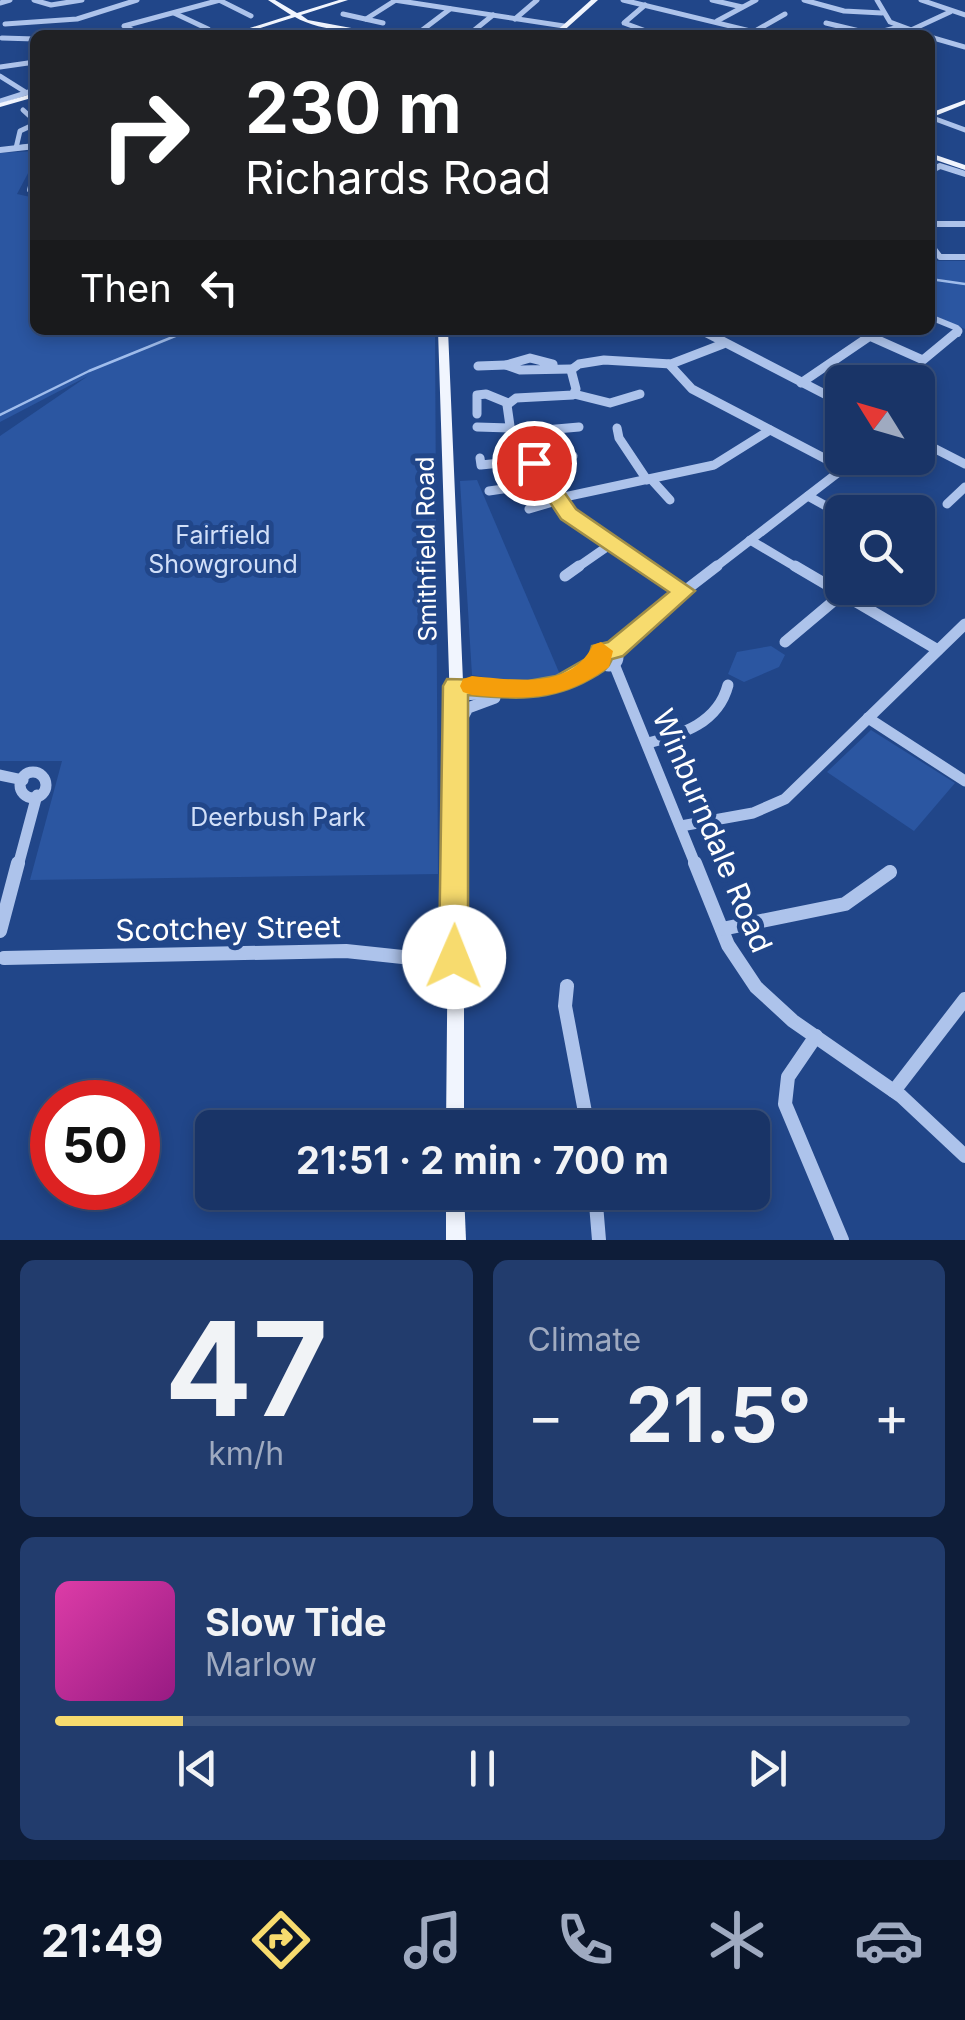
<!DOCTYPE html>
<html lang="en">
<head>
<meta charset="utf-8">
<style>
	body { margin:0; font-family:Inter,sans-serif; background:#223c6d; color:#f1f3f6; height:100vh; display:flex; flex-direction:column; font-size:38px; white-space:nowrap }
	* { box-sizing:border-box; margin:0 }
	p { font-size:32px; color:#9faac0 }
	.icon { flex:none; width:55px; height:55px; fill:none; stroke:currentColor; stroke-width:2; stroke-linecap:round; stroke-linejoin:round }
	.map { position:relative; height:1240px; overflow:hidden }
	.side { display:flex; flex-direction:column; gap:20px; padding:20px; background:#0e1d39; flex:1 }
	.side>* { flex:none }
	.hud { position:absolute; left:30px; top:30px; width:905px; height:305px; border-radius:15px; box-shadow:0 5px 15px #0003,0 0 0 2px #374f7b; background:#202124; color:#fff; overflow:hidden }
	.needle { width:65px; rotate:307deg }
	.fabs { position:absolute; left:825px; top:365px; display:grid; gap:20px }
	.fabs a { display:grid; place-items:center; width:110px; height:110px; border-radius:15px; background:#193467; box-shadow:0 5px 15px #0003,0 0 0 2px #374f7b; font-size:50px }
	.speed { position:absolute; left:30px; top:1080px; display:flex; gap:20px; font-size:50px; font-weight:700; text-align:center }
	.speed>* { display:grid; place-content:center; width:130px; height:130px; border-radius:50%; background:#193467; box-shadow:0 5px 15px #0003,0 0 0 2px #374f7b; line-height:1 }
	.speed .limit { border:15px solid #d22; background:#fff; color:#111 }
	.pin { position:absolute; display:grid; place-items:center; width:85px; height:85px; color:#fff; margin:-42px; border:5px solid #fff; border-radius:50%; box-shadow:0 2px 10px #0007 }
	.me { position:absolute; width:110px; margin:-55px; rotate:1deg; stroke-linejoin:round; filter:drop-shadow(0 0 8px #0008) }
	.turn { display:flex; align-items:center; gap:35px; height:210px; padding:0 50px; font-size:45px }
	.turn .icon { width:130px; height:130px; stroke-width:2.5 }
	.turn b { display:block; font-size:70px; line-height:85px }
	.then { display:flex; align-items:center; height:95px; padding:0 50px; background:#0003; gap:20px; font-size:38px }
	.big { font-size:75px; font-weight:700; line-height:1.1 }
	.side .card { flex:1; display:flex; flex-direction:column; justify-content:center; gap:15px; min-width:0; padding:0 35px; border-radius:15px; background:#223c6d }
	.side .dial { align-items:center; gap:0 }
	.dial b { font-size:130px; line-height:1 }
	.song { display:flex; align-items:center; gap:30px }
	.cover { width:120px; height:120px; border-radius:15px; background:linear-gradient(135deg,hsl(320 70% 55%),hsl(310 70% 35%)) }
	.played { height:10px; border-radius:5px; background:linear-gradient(90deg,#f7db6e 15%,#374f7b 15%) }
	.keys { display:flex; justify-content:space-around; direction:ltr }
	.heat { display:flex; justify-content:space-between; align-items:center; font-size:55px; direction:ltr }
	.side .tiles { flex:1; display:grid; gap:20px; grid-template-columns:1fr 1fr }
	.card:last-child { grid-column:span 2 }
	.trip { position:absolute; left:195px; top:1110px; width:575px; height:100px; border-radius:15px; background:#193467; box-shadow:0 5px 15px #0003,0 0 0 2px #374f7b; font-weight:700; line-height:100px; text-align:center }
	.menu { display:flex; height:160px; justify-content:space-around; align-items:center; background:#0a1529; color:#9faac0 }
	.menu .icon { width:70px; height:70px }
	.menu .active { color:#f7db6e }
	.menu b { font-size:45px; color:#f1f3f6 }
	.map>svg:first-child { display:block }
	.green { fill:#2b56a1 }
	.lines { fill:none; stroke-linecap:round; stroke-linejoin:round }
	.stream { stroke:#a0bdec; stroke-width:2.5 }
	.minor-far4 { stroke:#adc3eb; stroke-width:5 }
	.minor-far3 { stroke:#adc3eb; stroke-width:6 }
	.minor-far2 { stroke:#adc3eb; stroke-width:9 }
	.minor-far1 { stroke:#adc3eb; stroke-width:11 }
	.minor { stroke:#adc3eb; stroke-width:14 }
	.major { fill:#f1f5fe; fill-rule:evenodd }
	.route { fill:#f7db6e; stroke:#a18e48; stroke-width:2.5 }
	.slow { fill:#f59e0b }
	.labels { text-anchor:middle; stroke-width:10; stroke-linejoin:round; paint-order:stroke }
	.park-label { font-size:25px; fill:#d1dff8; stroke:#214689 }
	.street-label { font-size:25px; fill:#fff; stroke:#214689 }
	.near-street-label { font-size:30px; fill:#fff; stroke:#214689 }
</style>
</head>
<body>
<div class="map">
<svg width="965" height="1240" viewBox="0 0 965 1240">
	<rect width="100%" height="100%" fill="#214689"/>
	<!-- green -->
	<g class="green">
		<polygon points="35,151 35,160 17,194 35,198 35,330 435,330 438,874 30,880 62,761 0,761 0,436 88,376 0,422 0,153"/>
		<polygon points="930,261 965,261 965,329 930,314"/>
		<polygon points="477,480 561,677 511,682 472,675 460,481"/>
		<polygon points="771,646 785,655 779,667 744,682 728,674 737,652"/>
		<polygon points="871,730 955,783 914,831 827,772"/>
	</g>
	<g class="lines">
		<!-- stream -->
		<g class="stream">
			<polyline points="930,279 965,284"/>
			<polyline points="0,415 89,371 190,330"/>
		</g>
		<!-- minor-far4 -->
		<g class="minor-far4">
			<polyline points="34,0 51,5 82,0"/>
			<polyline points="219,0 251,16"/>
			<polyline points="394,0 564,26"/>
			<polyline points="623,0 767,35"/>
			<polyline points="712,0 742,7"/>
			<polyline points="804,0 844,11 882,13"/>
			<polyline points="877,0 890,22 925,35"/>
			<polyline points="921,0 965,15"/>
			<polyline points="0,3 10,0"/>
			<polyline points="645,5 624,23 657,35"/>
			<polyline points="174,13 208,29"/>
			<polyline points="343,14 383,23"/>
			<polyline points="493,15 472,32 493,35"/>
			<polyline points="366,19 396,0"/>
			<polyline points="515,19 537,0"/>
			<polyline points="717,21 756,0"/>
			<polyline points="826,23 872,34 899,27"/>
			<polyline points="5,24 77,19 137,0"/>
			<polyline points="757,30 785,14"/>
			<polyline points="421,31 450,9"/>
			<polyline points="909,31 950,12"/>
			<polyline points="579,34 586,35"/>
			<polyline points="142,35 124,26 220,0"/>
			<polyline points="303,35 309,31"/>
			<polyline points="930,37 965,47"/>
			<polyline points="2,38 35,39"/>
			<polyline points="0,67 35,62"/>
			<polyline points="0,76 27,93"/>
			<polyline points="0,101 35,90"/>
			<polyline points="23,110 35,121"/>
			<polyline points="930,117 965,130"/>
			<polyline points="16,148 20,131 35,124"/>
			<polyline points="16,148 35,146"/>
		</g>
		<!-- minor-far3 -->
		<g class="minor-far3">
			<polyline points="0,150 35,146"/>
			<polyline points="35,171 30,190 35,193"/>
			<polyline points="930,171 940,166 965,174"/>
			<polyline points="930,224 965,224"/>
			<polyline points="931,245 940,257 965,257"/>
			<polyline points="930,317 957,328 958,334"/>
			<polyline points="700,330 708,334"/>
			<polyline points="855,330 864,334"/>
		</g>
		<!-- minor-far2 -->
		<g class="minor-far2">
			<polyline points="703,331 842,403"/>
			<polyline points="858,331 923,360 958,331"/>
			<polyline points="553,364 530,358 506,365 520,370 571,369"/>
			<polyline points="669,364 692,389 843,468"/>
			<polyline points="478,366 506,365"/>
			<polyline points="801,383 870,336"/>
			<polyline points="574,394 610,403 640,394"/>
			<polyline points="477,414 477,395 486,394 508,403"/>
			<polyline points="477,427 510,428"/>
			<polyline points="617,428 619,438 647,480"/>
			<polyline points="511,433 579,427"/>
			<polyline points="918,440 965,464"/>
			<polyline points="480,458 481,465 530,460"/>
			<polyline points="539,473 573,456"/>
			<polyline points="651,479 670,500"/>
			<polyline points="489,491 545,483"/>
			<polyline points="808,496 842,515"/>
			<polyline points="555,499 714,465 770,430"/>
			<polyline points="947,504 965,487"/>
			<polyline points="529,509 556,501"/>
			<polyline points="750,540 799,569"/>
			<polyline points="575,569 611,544"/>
			<polyline points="651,569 564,509 534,463 512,440 507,405 516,398 573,395 576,389 571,370 579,364 604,360 671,364 723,344"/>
			<polyline points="713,569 857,458"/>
		</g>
		<!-- minor-far1 -->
		<g class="minor-far1">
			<polyline points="648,566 684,591"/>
			<polyline points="795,566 938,650"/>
			<polyline points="565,576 579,566"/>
			<polyline points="785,642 842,594"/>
			<circle cx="609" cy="657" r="9"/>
			<polyline points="615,650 630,633 717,566"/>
			<polyline points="614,664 696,866"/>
			<polyline points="455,685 512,688"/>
			<path d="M456,695C508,694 555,688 601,661"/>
			<polyline points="868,718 965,781"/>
			<polyline points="459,725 468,708 495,698"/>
			<path d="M648,743C683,734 718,723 728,685"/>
			<circle cx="33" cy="785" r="13"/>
			<polyline points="0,775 23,780"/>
			<polyline points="681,826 753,813 785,799 965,624"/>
			<polyline points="18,866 37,795"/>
		</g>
		<!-- minor -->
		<g class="minor">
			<polyline points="695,863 728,945 756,987 793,1021 901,1096 965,1156"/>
			<polyline points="722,929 845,904 890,872"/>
			<polyline points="0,931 18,863"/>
			<polyline points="4,958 346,951 412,958 453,957"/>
			<polyline points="567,986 565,1006 588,1128"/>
			<polyline points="816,1036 788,1077 785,1104 842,1240"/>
			<polyline points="894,1091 965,999"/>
			<polyline points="595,1192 599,1240"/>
		</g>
		<!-- major -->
		<g class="major">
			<path d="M268,0H275L297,13L339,0H348L301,15L308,20L373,32L376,29L401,35C374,35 320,32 295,17L238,35H228L291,15Z"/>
			<polygon points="591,0 598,0 559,35 552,35"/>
			<polygon points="35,93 35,97 0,107 0,103"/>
			<polygon points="965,100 965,104 930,118 930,113"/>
			<polygon points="930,153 965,165 965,170 930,158"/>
			<polygon points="438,330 448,330 464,705 464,1128 446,1128 450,705"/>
			<polygon points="446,1192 464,1192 466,1240 446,1240"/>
		</g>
	</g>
	<!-- route -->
	<path class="route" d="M534,457L541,459L576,509L695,591L623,656L612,659C608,670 600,673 590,679C550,702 512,699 468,695V957L464,966L454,970L443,966L439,957L443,686L447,679L528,681L556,676L589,657L592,646L608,642L669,592L561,519L524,463Z"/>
	<!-- slow -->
	<path class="slow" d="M601,642L613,651L609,667C562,701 526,700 472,695L463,692L460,686L463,679L472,676C515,680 571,690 593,645Z"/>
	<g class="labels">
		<!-- park labels -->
		<g class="park-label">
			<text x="223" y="544">Fairfield<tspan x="223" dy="29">Showground</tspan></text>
			<text x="278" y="826">Deerbush Park</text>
		</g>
		<!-- street labels -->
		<g class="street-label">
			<text transform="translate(426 549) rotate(-91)" y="9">Smithfield Road</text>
		</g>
		<!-- near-street labels -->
		<g class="near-street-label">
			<text transform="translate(712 831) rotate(67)" y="10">Winburndale Road</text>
			<text transform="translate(228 929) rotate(-1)" y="10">Scotchey Street</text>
		</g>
	</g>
</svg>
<div class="fabs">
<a><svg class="needle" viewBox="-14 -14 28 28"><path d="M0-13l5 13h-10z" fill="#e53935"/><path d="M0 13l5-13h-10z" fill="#9faac0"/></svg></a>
<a><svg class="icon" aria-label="search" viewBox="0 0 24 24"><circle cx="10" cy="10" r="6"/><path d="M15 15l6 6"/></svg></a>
</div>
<div class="speed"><div class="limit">50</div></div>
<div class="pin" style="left:534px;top:463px;background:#d93025"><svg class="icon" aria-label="arrive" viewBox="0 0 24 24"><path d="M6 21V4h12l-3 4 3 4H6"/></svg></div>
<svg class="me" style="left:454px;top:957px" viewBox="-20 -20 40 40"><circle r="19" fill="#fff"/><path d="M0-13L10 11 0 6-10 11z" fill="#f7db6e"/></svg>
<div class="trip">21:51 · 2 min · 700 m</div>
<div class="hud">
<div class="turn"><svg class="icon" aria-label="right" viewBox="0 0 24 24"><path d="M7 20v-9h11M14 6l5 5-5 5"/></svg><div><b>230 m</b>Richards Road</div></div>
<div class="then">Then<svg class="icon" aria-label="left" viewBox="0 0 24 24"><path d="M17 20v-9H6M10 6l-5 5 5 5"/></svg></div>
</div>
</div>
<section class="side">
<div class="tiles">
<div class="card dial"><b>47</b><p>km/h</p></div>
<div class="card"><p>Climate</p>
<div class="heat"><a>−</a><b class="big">21.5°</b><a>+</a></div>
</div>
<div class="card">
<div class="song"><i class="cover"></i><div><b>Slow Tide</b><p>Marlow</p></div></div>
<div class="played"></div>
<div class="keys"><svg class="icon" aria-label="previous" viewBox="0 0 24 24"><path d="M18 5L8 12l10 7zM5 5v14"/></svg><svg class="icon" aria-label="pause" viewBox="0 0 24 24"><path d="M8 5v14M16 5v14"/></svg><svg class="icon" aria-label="next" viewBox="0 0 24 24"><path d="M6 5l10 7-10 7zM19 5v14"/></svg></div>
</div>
</div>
</section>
<nav class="menu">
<b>21:49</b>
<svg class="icon active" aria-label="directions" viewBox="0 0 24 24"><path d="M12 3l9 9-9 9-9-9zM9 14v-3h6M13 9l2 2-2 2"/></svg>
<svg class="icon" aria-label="music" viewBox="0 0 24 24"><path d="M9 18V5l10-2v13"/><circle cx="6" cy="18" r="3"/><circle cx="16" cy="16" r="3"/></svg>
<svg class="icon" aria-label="phone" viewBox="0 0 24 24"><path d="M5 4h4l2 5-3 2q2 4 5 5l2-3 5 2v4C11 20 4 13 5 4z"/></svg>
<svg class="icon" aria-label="climate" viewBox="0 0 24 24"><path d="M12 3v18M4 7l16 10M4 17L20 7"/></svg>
<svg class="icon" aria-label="car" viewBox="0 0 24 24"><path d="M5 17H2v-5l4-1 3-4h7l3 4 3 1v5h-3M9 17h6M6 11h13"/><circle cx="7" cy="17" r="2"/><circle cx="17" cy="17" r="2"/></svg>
</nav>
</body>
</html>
